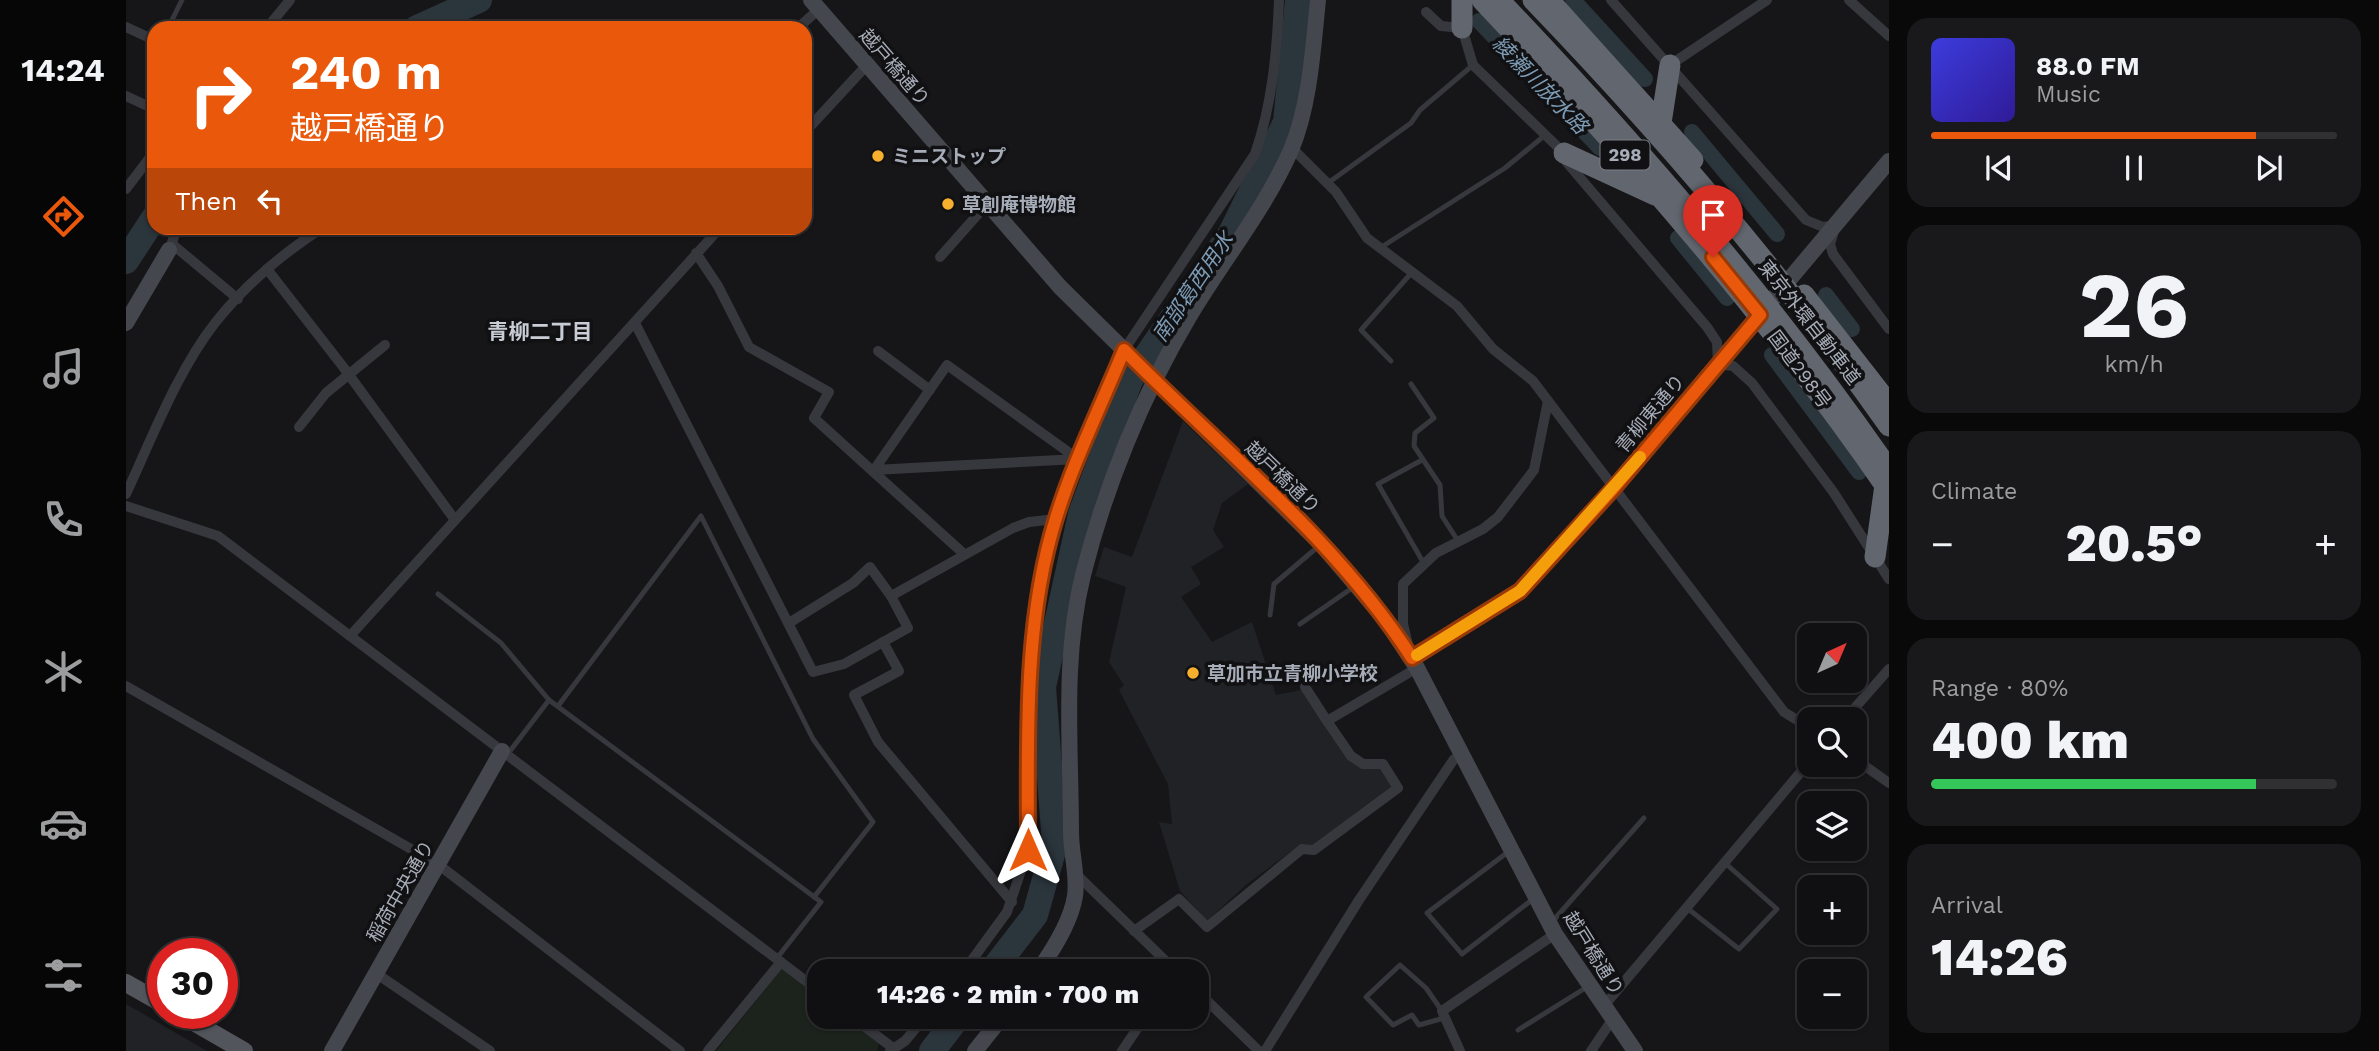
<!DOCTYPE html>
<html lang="en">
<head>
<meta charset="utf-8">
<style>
	body { margin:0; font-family:"Work Sans","Noto Sans JP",sans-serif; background:#19191b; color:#f1f3f6; height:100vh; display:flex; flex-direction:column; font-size:26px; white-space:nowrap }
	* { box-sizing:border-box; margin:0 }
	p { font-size:23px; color:#9c9d9f }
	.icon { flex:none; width:38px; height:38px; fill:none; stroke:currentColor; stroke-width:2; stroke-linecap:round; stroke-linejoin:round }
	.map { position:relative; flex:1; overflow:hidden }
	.details { display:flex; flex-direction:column; gap:18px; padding:18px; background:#09090a; width:490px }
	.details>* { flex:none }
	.guide { position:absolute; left:21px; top:21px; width:665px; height:214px; border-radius:21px; box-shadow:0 2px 5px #0004,0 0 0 2px #303032; background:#ea580c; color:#fff; overflow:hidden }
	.needle { width:46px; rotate:44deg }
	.buttons { position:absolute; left:1671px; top:623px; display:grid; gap:14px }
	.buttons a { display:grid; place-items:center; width:70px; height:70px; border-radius:14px; background:#101012; box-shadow:0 2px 5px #0004,0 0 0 2px #303032; font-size:35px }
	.speed { position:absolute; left:21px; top:938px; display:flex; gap:14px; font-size:35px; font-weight:700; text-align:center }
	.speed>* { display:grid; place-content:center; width:91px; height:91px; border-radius:50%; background:#101012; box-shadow:0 2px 5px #0004,0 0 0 2px #303032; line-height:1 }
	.speed .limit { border:10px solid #d22; background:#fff; color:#111 }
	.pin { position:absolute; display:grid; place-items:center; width:60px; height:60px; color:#fff; margin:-72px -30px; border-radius:50% 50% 50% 0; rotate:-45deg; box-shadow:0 0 7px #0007 }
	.pin .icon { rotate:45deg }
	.me { position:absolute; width:77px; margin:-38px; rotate:0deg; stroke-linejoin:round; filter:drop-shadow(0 0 5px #0008) }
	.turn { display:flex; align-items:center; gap:24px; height:147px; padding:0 28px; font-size:32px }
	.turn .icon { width:91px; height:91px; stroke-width:2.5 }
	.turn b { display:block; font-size:49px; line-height:60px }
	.then { display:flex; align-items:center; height:66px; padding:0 28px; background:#0003; gap:14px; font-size:26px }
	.big { font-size:52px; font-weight:800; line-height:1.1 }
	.details .widget { flex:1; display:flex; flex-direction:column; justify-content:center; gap:10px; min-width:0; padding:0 24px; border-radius:21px; background:#19191b }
	.details .dial { align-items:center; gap:0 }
	.dial b { font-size:91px; line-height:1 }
	.song { display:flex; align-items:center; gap:21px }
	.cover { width:84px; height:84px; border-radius:10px; background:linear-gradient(135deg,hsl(240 70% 55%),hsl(250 70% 35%)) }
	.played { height:7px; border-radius:4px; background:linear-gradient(90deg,#ea580c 80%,#303032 80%) }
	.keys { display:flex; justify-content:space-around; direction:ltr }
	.heat { display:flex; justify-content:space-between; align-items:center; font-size:38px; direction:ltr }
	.charge { height:10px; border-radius:5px; background:linear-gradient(90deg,#34c759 80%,#303032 0) }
	.trip { position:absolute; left:681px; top:959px; width:402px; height:70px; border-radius:21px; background:#101012; box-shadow:0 2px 5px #0004,0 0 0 2px #303032; font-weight:800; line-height:70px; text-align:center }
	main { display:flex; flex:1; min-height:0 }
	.tab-bar { display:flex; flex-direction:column; width:126px; justify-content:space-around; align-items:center; background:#060607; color:#9c9d9f }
	.tab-bar .icon { width:49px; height:49px }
	.tab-bar .active { color:#ea580c }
	.tab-bar b { font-size:32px; color:#f1f3f6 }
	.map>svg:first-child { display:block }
	.built { fill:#212225 }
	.green { fill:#1b231c }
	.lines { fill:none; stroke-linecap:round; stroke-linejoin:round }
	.canal { stroke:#2b353c; stroke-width:16 }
	.river { stroke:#2b353c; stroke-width:26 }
	.lane { stroke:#36383d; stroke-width:5 }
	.street { stroke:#36383d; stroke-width:10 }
	.secondary { stroke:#44474d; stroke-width:16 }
	.primary { stroke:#52555c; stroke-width:18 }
	.highway { stroke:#62666e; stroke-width:21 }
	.highway-bridge { stroke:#62666e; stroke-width:21 }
	.route-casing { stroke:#983908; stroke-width:18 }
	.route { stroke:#ea580c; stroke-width:12 }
	.slow { stroke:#f59e0b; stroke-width:12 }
	.poi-dot { fill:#f7af2e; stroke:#111113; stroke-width:2.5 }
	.labels { text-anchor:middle; stroke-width:7; stroke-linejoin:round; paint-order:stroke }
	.shield { fill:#111113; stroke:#7a7e86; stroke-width:2 }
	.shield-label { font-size:18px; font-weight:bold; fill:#a7adb8 }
	.street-label { font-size:19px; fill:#a7adb8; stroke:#111113 }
	.poi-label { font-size:19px; font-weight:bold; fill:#a7adb8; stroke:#111113; text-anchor:start }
	.water-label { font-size:21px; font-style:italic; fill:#7d9bb4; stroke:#111113 }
	.neighbourhood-label { font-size:21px; font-weight:bold; fill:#c8ccd4; stroke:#111113 }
</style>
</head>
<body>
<main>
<nav class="tab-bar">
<b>14:24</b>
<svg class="icon active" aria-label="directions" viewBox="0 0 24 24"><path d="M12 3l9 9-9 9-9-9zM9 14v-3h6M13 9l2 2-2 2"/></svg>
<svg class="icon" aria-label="music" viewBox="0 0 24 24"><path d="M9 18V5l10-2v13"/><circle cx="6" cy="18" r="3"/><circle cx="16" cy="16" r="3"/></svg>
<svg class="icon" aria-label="phone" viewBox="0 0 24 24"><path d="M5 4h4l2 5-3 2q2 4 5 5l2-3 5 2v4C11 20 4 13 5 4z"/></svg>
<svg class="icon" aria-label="climate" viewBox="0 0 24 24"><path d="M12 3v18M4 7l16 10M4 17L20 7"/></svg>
<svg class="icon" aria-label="car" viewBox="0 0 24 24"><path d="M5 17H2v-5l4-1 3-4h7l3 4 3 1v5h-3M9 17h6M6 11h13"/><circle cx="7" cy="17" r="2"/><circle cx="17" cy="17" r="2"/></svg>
<svg class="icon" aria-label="filters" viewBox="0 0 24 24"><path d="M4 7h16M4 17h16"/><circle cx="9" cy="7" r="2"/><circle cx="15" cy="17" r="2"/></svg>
</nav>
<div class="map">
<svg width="1763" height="1051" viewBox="0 0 1763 1051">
	<rect width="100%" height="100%" fill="#161618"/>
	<!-- built -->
	<g class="built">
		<polygon points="1057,421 1122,484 1096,503 1087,530 1098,547 1065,567 1075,584 1055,597 1086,642 1126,622 1150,695 1175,690 1219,755 1238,769 1254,767 1267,788 1188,845 1175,844 1121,884 1081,921 1054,891 1033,822 1046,824 1042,784 993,690 998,685 983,662 1000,587 969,576 978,547 1006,557"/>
		<polygon points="0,1004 81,1051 0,1051"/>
	</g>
	<!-- green -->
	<polygon class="green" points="656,968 693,997 693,1017 719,1017 753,1043 751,1051 590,1051"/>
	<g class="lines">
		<!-- canal -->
		<g class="canal">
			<polyline points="1447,0 1519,79"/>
			<polyline points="1353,21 1474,148"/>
			<polyline points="1566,132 1651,234"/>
			<polyline points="1552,238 1601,298"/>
			<polyline points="1700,295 1726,329"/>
			<polyline points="1646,355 1733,472"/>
		</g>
		<!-- river -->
		<g class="river">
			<polyline points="291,28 353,0"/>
			<polyline points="0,261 28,218"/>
			<polyline points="866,971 909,915 929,844 917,687 955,514 1004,380 1105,233 1160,122 1172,0"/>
			<polyline points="806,1051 832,1017"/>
		</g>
		<!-- lane -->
		<g class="lane">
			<polyline points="42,28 56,0"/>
			<polyline points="1202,183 1285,123 1294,110 1347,65"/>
			<polyline points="1254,248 1379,168 1418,136"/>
			<polyline points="1265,361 1235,330 1287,271"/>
			<polyline points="1285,384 1308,418 1289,433 1288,446 1314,485 1316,516 1332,541"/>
			<polyline points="1296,460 1252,484 1297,562"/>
			<polyline points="312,594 375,643 423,700 695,902 651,958"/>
			<polyline points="1144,615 1148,584 1194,545"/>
			<polyline points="1174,624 1229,586"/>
			<polyline points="432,706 575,516 687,739 747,822 688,897"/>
			<polyline points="381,755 423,700"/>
			<polyline points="1382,852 1301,913 1336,954 1407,899"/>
			<polyline points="1561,908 1613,949 1651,909 1599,863"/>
			<polyline points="1425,923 1518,818"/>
			<polyline points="1316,1011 1300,988 1274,965 1240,997 1267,1025 1286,1015 1293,1025 1318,1018"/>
			<polyline points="1392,1030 1461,987"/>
		</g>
		<!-- street -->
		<g class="street">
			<polyline points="1485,0 1680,220 1697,227 1710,225 1704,244 1707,254 1763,329"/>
			<polyline points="1723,0 1763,36"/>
			<polyline points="1300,12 1315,26 1336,28 1347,65 1438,153 1438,159 1581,327 1591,342 1592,364 1607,366 1626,383 1708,493 1763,579"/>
			<polyline points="0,27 28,40"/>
			<polyline points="141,28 164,0"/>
			<polyline points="672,28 693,9"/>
			<polyline points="1544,65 1641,0"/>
			<polyline points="0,96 28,109"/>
			<polyline points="679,132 740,66"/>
			<polyline points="1166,148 1210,192 1241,238 1331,306 1367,349 1407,381 1658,712 1684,728"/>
			<polyline points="0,189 28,152"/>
			<polyline points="46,244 112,299"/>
			<polyline points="44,248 51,228"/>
			<polyline points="570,253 592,286 623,347 703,392 688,418 838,554"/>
			<polyline points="814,257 861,204"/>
			<polyline points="141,269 218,368 329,520"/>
			<polyline points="509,323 687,672 718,664 782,628 765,596 744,567 727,583 663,623"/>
			<polyline points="752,351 804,390"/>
			<polygon points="821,365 952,459 748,470"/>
			<polyline points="173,427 200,393 259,345"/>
			<path d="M0,494C25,440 52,370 89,323C119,285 156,254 196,228"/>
			<polyline points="0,506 92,536 693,991"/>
			<polyline points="765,596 887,528 903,522 930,519"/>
			<polyline points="224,636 594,228"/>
			<polyline points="757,642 773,671 728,695 752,742 886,902"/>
			<polyline points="1283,649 1277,624 1277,584 1310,553 1357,529 1372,517 1408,470 1422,401"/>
			<polyline points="0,686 313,865 554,1051"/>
			<polyline points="1179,687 1201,721"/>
			<polyline points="1719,719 1763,669"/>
			<polyline points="1729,759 1763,783"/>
			<polyline points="949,873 1050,971"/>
			<polyline points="1008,931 1053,899 1081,927 1176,849 1188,850 1272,788 1257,764 1237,764 1225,756 1201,721 1291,668"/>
			<path d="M838,971L881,912L902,850L903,721L909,630L919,564L930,519L998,350L1129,154C1146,105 1151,52 1153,0"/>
			<polyline points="251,974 364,1051"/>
			<polyline points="1071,991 1133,1051"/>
			<polyline points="1477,1007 1684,761"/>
			<polyline points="726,1017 767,1048"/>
			<polyline points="582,1051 655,962"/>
			<polyline points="764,1051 779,1041 799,1017"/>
			<polyline points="996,1051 1019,1017"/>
			<polyline points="1139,1051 1233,900 1328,759 1337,754"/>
			<polyline points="1334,1051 1316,1011 1429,934"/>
			<polyline points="1465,1051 1486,1020"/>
		</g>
		<!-- secondary -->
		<g class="secondary">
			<polyline points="685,0 934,287 1195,544 1258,618 1291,668 1429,934 1509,1051"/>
			<polyline points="0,323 43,250"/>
			<polyline points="1286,658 1394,591 1487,489 1763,161"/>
			<path d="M912,971C927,950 945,922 949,896C952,876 945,853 945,833C945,747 936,660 957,575C979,487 1016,396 1063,317C1096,261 1138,211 1165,150C1184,105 1187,48 1192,0"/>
			<polyline points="206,1051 376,751"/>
			<polyline points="849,1051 876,1017"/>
		</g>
		<!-- primary -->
		<g class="primary">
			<polyline points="0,983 37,1004"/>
			<polyline points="52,1013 118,1051"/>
		</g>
		<!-- highway -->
		<g class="highway">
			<polyline points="1336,0 1336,28"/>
			<path d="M1356,0C1502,155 1642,315 1763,491"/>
			<polyline points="1423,0 1567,160"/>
			<polyline points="1535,123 1544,65"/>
			<polyline points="1438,153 1529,195"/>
			<polyline points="1678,295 1763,404"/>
			<polyline points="1749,557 1759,485"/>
		</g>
		<!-- highway-bridge -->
		<g class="highway-bridge">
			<path d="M1373,0C1514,148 1647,302 1763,470"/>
			<path d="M1407,0C1535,133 1657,275 1763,426"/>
		</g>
	</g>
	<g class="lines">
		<defs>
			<path id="route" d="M902,850C902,741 897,623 930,518C948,460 975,406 998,350C1096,449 1210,540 1286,658L1394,591L1487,489L1634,315L1587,257"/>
		</defs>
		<!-- route casing -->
		<use href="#route" class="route-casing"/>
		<!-- route -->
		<use href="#route" class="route"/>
		<!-- slow -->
		<polyline class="slow" points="1291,655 1394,591 1514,457"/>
	</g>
	<!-- markers -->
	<g class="poi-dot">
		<circle cx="752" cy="156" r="7"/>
		<circle cx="822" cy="204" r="7"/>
		<circle cx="1067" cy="673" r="7"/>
	</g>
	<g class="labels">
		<!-- shield labels -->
		<rect class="shield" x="1474.5" y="140.5" width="49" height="29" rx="5"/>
		<g class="shield-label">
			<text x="1499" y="161">298</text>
		</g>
		<!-- street labels -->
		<g class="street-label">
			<text transform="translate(769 67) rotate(49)" y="7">越戸橋通り</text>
			<text transform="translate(1684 322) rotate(52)" y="7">東京外環自動車道</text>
			<text transform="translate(1674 369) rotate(53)" y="7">国道298号</text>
			<text transform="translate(1524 413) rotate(-50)" y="7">青柳東通り</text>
			<text transform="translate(1157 477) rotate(44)" y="7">越戸橋通り</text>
			<text transform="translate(274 891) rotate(-60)" y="7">稲荷中央通り</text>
			<text transform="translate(1468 953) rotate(58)" y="7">越戸橋通り</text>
		</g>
		<!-- poi labels -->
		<g class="poi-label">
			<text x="766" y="163">ミニストップ</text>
			<text x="836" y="211">草創庵博物館</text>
			<text x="1081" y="680">草加市立青柳小学校</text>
		</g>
		<!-- water labels -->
		<g class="water-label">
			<text transform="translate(1414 85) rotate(46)" y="7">綾瀬川放水路</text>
			<text transform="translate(1067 287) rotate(-56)" y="7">南部葛西用水</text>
		</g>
		<!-- neighbourhood labels -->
		<g class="neighbourhood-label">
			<text x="414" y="339">青柳二丁目</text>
		</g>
	</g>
</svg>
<div class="buttons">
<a><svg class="needle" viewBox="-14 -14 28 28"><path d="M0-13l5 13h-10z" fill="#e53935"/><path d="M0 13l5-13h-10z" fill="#9c9d9f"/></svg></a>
<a><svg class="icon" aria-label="search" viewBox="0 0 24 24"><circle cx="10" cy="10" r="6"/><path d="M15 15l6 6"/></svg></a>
<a><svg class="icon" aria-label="layers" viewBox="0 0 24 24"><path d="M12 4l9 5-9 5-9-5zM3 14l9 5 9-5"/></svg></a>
<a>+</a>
<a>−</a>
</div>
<div class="speed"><div class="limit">30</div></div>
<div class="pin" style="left:1587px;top:257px;background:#d93025"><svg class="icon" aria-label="arrive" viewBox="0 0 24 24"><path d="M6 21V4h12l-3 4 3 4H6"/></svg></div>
<svg class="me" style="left:902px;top:850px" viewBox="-20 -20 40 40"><path d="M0-17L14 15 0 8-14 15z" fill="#ea580c" stroke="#fff" stroke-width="4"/></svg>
<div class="trip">14:26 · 2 min · 700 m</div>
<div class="guide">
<div class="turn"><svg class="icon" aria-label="right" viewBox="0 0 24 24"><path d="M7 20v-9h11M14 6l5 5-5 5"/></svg><div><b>240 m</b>越戸橋通り</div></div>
<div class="then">Then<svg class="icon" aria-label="left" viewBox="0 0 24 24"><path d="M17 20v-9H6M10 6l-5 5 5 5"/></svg></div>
</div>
</div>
<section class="details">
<div class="widget">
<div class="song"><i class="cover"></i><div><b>88.0 FM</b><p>Music</p></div></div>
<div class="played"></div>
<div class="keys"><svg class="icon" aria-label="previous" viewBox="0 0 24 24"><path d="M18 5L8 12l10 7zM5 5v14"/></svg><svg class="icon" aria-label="pause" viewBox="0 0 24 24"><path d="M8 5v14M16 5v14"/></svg><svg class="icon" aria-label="next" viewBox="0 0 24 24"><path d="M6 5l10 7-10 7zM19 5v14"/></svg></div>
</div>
<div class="widget dial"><b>26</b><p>km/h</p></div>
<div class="widget"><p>Climate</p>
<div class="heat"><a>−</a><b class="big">20.5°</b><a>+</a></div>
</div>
<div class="widget"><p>Range · 80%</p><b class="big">400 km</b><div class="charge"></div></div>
<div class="widget"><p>Arrival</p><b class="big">14:26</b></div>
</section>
</main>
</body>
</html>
